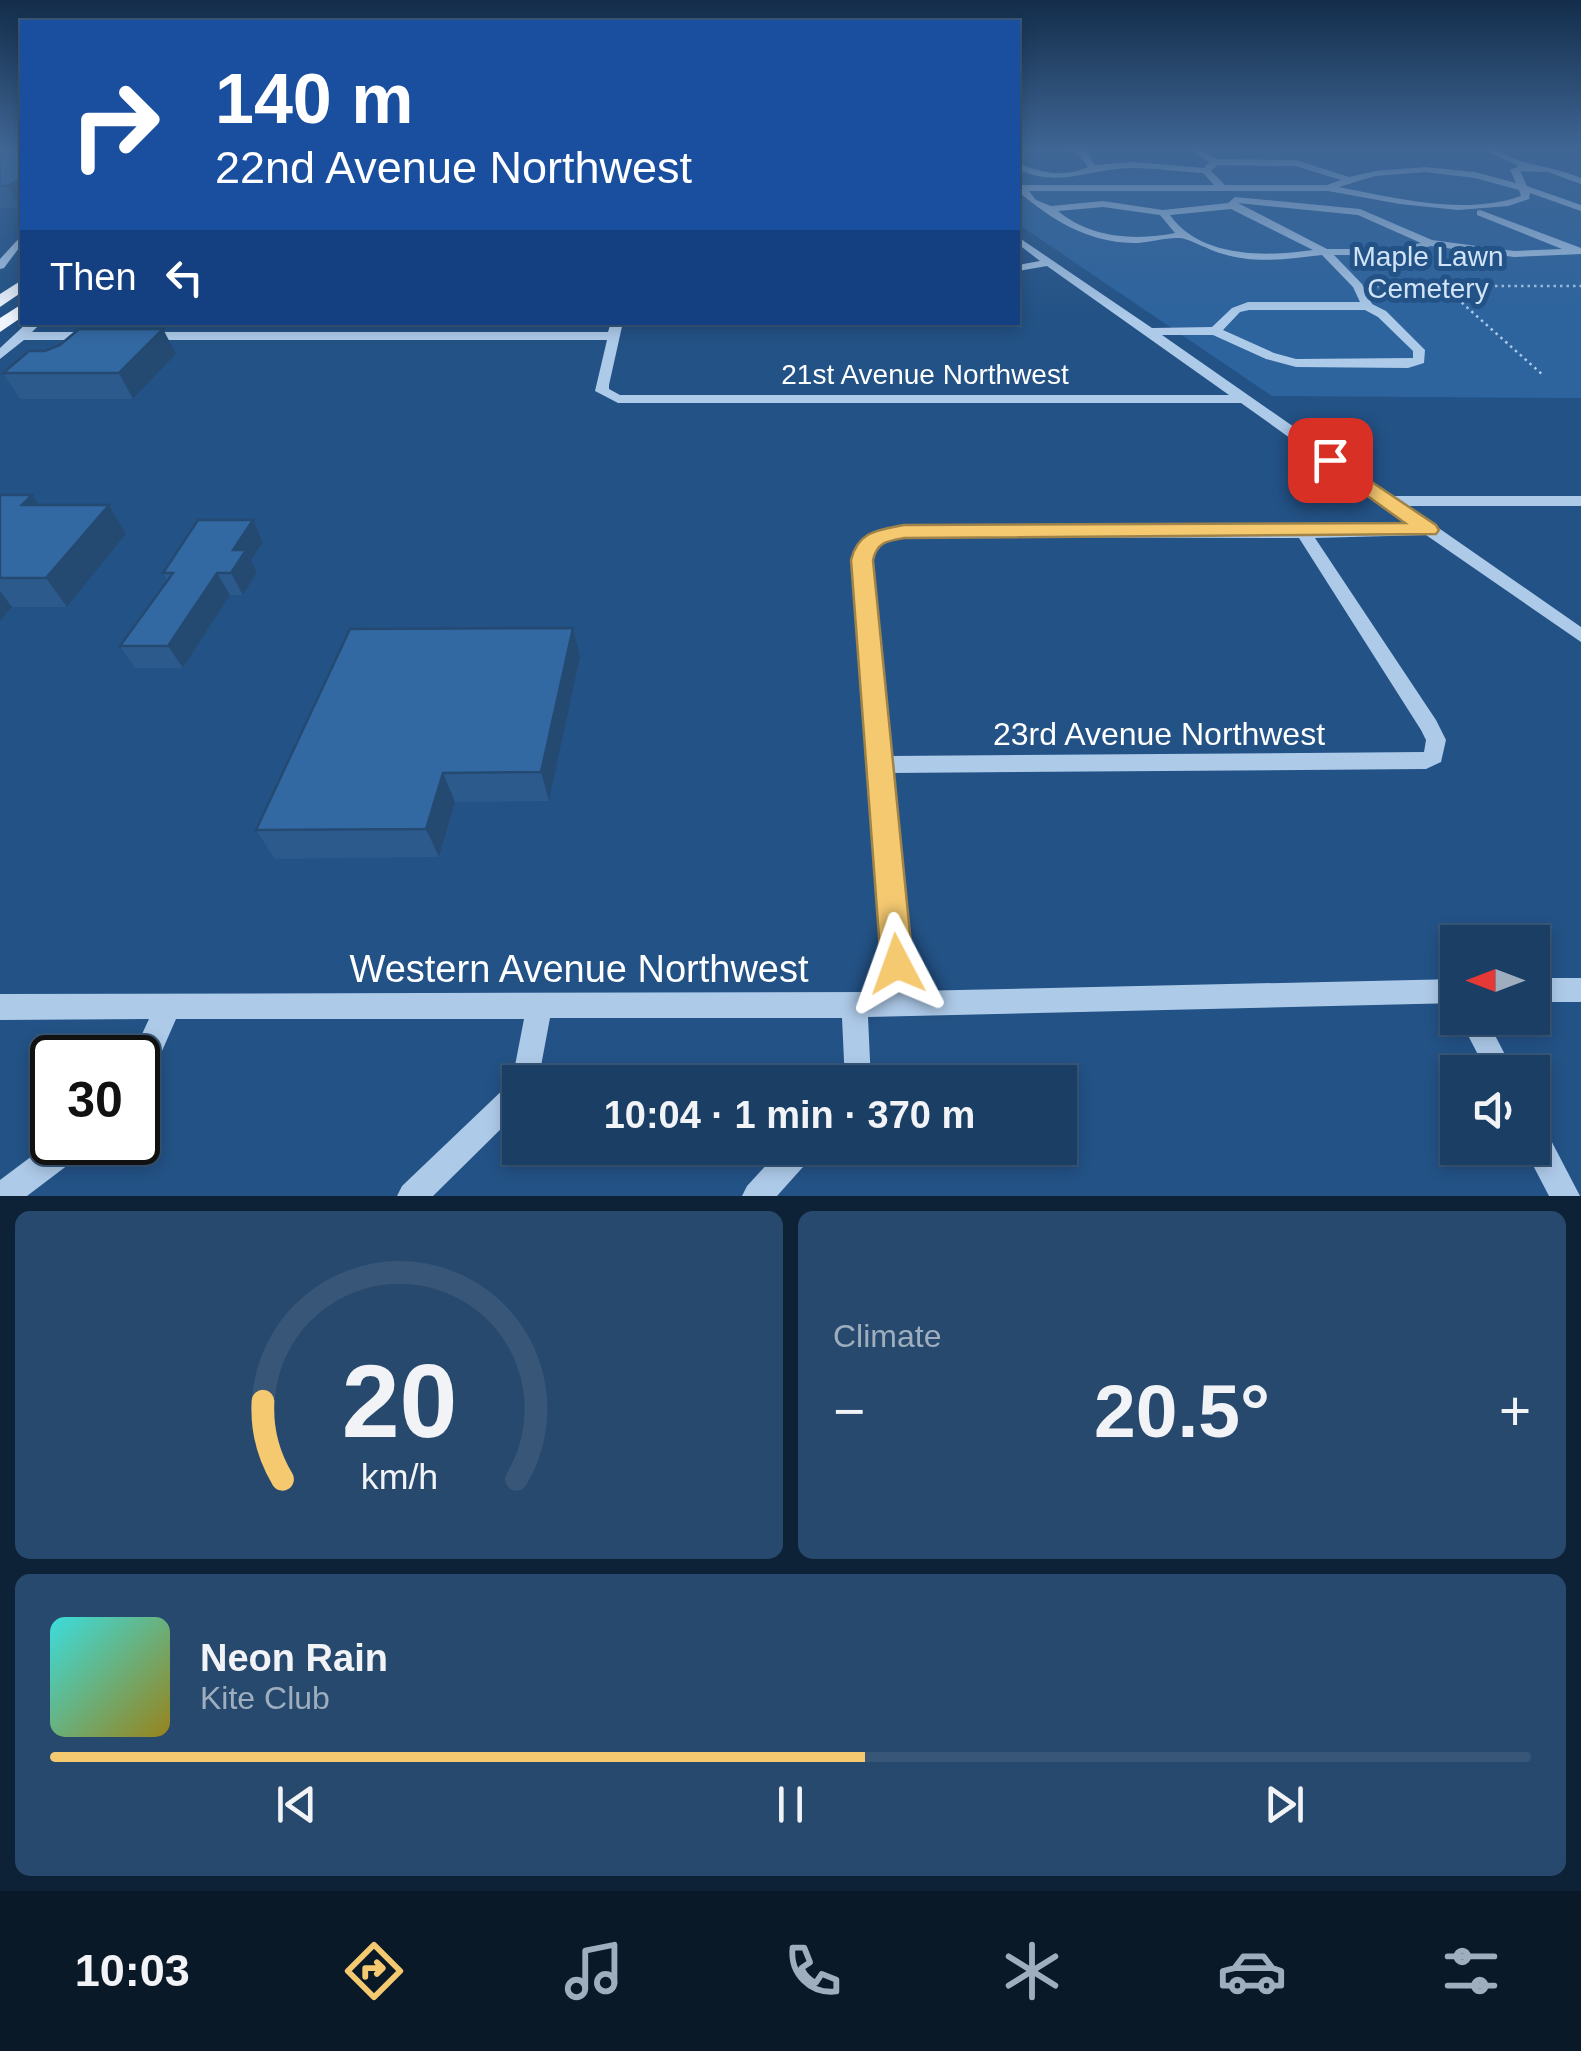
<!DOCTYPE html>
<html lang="en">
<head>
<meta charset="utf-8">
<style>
	body { margin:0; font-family:Arial,sans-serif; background:#27496d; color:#f1f3f6; height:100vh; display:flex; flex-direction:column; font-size:38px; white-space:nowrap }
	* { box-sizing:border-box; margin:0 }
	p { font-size:32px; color:#9faebf }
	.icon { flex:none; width:55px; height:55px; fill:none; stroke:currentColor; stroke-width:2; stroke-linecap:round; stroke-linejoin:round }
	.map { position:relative; height:1196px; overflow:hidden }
	.sheet { display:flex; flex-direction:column; gap:15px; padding:15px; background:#0e2237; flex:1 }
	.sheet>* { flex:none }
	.hud { position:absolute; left:20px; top:20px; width:1000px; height:305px; border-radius:0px; box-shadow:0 5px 15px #0003,0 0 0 2px #385778; background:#1a4fa0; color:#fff; overflow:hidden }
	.needle { width:65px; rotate:270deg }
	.fabs { position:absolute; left:1440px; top:925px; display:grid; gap:20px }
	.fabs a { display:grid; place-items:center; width:110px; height:110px; border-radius:0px; background:#1a3e64; box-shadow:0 5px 15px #0003,0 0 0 2px #385778; font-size:50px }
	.speed { position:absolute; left:30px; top:1035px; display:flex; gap:20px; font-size:50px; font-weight:700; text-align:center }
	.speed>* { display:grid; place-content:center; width:130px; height:130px; border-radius:50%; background:#1a3e64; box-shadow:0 5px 15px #0003,0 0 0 2px #385778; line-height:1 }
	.speed .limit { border:5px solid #111; border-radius:15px; background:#fff; color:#111 }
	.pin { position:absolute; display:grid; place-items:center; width:85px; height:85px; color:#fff; margin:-42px; border-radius:20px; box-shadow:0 5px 15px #0006 }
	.me { position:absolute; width:110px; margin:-55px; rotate:356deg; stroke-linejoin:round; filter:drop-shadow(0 0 8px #0008) }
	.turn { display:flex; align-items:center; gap:35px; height:210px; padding:0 30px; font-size:45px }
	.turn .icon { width:130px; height:130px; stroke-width:2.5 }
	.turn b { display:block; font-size:70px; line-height:85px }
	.then { display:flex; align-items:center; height:95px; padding:0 30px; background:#0003; gap:20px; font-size:38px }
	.big { font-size:75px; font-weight:700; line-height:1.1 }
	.sheet .widget { flex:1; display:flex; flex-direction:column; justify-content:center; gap:15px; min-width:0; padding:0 35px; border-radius:15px; background:#27496d }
	.sheet .dial { align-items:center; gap:0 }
	.dial svg { height:260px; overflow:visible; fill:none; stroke:#385778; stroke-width:7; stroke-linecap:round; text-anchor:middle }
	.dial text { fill:#f1f3f6; stroke:none }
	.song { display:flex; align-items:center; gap:30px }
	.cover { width:120px; height:120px; border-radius:15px; background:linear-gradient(135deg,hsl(180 70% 55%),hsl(50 70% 35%)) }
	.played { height:10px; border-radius:5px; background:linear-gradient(90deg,#f4c970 55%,#385778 55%) }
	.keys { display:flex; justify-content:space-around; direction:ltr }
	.heat { display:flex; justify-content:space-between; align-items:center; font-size:55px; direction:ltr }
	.sheet .tiles { flex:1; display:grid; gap:15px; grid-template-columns:1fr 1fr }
	.widget:last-child { grid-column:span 2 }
	.trip { position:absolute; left:502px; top:1065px; width:575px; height:100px; border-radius:0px; background:#1a3e64; box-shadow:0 5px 15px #0003,0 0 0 2px #385778; font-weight:700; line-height:100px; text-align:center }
	.menu { display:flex; height:160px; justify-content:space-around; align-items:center; background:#0a1928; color:#9faebf }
	.menu .icon { width:70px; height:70px }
	.menu .selected { color:#f4c970 }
	.menu b { font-size:45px; color:#f1f3f6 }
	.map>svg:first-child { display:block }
	.green { fill:#2d649e }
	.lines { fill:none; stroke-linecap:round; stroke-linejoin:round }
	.path { stroke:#adcae9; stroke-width:2.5; stroke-dasharray:2.5 4; stroke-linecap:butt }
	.minor { fill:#adcae9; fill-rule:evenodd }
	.major { fill:#f0f6fe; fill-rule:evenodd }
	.wall { fill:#2c5a8c }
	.shaded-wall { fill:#244a72 }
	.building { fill:#3369a3; stroke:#244a72; stroke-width:2.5 }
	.route { fill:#f4c970; stroke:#9f8349; stroke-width:2.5 }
	.labels { text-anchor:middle; stroke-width:10; stroke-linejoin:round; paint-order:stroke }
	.far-park-label { font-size:28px; fill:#d1e4f7; stroke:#235286 }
	.far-street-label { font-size:28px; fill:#fff; stroke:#235286 }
	.street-label { font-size:32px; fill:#fff; stroke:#235286 }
	.near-street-label { font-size:38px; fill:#fff; stroke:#235286 }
</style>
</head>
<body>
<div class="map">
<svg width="1581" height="1196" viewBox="0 0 1581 1196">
	<rect width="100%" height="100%" fill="#235286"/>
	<!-- green -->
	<polygon class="green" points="1018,150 1581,150 1581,398 1272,396 1018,224"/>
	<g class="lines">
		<!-- path -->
		<g class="path">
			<polyline points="1377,286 1443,286 1544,376"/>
			<polyline points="1443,286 1581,286"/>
		</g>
		<!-- minor -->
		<g class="minor">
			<polygon points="1018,150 1031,150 1018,155"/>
			<path d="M1056,150H1086L1095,165L1134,162L1204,168L1209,162L1190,150H1199L1217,159L1296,160L1349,177L1375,171L1425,167L1475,172L1516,183L1510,170L1519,166L1484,150C1501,149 1515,161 1532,164C1549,168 1564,171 1581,178V184L1548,172L1520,171L1527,186L1581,205V211L1530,193L1529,199L1508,206L1458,210L1400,204L1328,191H1029L1036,200L1051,206L1103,201L1163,210L1228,203L1235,197L1360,209L1432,240L1514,251L1562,249L1477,215V211L1480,210L1581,248V254L1514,257L1431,246L1393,255H1334L1362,284L1372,304L1386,311L1425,350L1424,363L1408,368L1296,367L1266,359L1213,335H1162L1393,496H1581V506H1407L1581,627V642L1426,535L1315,538L1436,720L1446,740L1441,762L1426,769L891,773L912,991L1458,979V1003L868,1017L871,1082H845L842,1018H550L538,1082H520V1110L433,1196H397L402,1186L512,1081L524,1019H176L148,1083L138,1086V1058H131L149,1019L0,1020V994L886,992L854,560C862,535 879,530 904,527L1304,528L1412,525L1241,403H618L595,391L607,340H144L138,336L144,332H608L611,322H623L609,385V389L620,395H1229L1047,266L1018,271V265L1040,261L1018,244V237L1152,328L1212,327L1232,308L1248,302H1360L1353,287L1322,255C1288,259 1257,264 1223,254C1211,251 1187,238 1180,238C1167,237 1148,243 1133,243C1087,242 1050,219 1018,191V185H1214L1203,173C1180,172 1156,168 1133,168C1091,168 1058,189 1018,169V163C1042,173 1063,178 1088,167L1077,153ZM1217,165L1295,166L1341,180L1327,185H1225L1211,171ZM1425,172L1475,178L1519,190L1521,196C1464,216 1396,198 1339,187L1375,176ZM1238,203L1358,215L1421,243L1393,249H1327ZM1103,207L1160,215L1175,233C1136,241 1090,238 1058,211ZM1231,209L1313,250C1266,257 1200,258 1170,215ZM1249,310H1365L1378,317L1413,351V358L1296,359L1274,353L1223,330L1240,312ZM904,537L1299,538L1421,730L1426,740L1424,752L889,756L870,560C876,542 887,539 904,537Z"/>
			<polygon points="22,235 22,244 4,268 0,269 0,259"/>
			<polygon points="28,322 42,322 32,332 93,332 99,336 93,340 24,340 0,359 0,348"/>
			<rect x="1532" y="978" width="49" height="24"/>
			<polygon points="1459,1018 1486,1018 1514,1072 1487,1072"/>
			<polygon points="1532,1119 1542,1123 1580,1196 1549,1196 1524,1148 1532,1148"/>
			<polygon points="52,1141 89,1142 85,1152 27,1196 0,1196 0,1180"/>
			<polygon points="782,1148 815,1148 811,1158 777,1196 742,1196 747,1186"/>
		</g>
		<!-- major -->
		<g class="major">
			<polygon points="22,280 22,292 0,307 0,294"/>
			<polygon points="22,304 22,317 0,332 0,318"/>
		</g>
	</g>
	<!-- wall -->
	<g class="wall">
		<polygon points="0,150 22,150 22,206 20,208 0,208"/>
		<polygon points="176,354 133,399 20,399 3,373"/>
		<polygon points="0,495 32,495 39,505 109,505 126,534 67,607 12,607 0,621"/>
		<polygon points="253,520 263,542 251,560 257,572 243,595 230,595 183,668 135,668 120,646 167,581 163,573"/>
		<polygon points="580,657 549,801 455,802 439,857 275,859 256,830"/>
	</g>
	<!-- shaded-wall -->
	<g class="shaded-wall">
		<polygon points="22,177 22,206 20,208 8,186"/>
		<polygon points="163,329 176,354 133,399 119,373"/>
		<polygon points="32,495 52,523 22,505"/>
		<polygon points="109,505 126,534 67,607 46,578"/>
		<polygon points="253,520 263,542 251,560 257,572 243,595 231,573 233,550"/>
		<polygon points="217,573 230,595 183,668 168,646"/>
		<polygon points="0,591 12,607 0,621"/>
		<polygon points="573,628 580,657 549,801 541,772"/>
		<polygon points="443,773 455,802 439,857 426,829"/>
	</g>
	<!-- building -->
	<g class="building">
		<polygon points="0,150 22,150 22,177 8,186 0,186"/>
		<polygon points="79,329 163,329 119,373 3,373 29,351 45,351 60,345"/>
		<polygon points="0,495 32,495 22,505 109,505 46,578 0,578"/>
		<polygon points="198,520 253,520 233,550 246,550 231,573 217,573 168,646 120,646 173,573 163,573"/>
		<polygon points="573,628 541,772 443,773 426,829 256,830 350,629"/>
	</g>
	<!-- sky -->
	<linearGradient id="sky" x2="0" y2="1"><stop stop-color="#132d4a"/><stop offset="0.47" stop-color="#3f6695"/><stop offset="1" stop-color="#3f6695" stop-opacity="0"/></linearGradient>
	<rect width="1581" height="317" fill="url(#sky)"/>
	<!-- route -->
	<path class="route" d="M1330,454L1436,525L1439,530L1436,534L904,538C887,541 877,542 873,560L913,964L908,975L897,980L886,975L881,964L851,560C858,531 878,530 904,525L1405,523L1323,464V456Z"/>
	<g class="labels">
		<!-- far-park labels -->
		<g class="far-park-label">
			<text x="1428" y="266">Maple Lawn<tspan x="1428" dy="32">Cemetery</tspan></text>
		</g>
		<!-- far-street labels -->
		<g class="far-street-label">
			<text x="925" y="384">21st Avenue Northwest</text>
		</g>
		<!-- street labels -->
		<g class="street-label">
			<text x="1159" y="745">23rd Avenue Northwest</text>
		</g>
		<!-- near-street labels -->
		<g class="near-street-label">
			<text x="579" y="982">Western Avenue Northwest</text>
		</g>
	</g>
</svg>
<div class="fabs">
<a><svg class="needle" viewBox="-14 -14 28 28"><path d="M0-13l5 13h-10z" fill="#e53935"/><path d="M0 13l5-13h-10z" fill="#9faebf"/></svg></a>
<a><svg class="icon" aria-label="sound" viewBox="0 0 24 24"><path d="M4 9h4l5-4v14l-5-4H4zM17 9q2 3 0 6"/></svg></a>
</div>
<div class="speed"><div class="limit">30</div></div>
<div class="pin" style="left:1330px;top:460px;background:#d93025"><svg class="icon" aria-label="arrive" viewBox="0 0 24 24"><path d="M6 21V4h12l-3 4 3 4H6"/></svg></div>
<svg class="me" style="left:897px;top:964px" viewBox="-20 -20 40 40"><path d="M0-17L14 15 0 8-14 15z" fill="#f4c970" stroke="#fff" stroke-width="4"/></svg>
<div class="trip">10:04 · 1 min · 370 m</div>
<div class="hud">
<div class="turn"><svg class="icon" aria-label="right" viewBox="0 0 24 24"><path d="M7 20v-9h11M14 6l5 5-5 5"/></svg><div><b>140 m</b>22nd Avenue Northwest</div></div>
<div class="then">Then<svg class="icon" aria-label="left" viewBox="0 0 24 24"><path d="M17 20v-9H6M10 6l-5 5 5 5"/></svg></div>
</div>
</div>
<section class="sheet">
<div class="tiles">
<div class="widget dial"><svg viewBox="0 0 100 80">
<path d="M14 69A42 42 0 1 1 86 69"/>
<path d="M14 69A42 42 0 0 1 8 45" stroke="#f4c970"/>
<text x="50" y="56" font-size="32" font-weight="700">20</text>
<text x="50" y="72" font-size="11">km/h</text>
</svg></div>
<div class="widget"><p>Climate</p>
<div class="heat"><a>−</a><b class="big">20.5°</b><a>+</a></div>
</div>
<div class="widget">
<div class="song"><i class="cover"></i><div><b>Neon Rain</b><p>Kite Club</p></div></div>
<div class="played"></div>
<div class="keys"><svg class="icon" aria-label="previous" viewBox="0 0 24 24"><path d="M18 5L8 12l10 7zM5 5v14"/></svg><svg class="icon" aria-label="pause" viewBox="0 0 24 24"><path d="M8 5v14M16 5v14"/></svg><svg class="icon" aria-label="next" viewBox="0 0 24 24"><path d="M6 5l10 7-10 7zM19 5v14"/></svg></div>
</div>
</div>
</section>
<nav class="menu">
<b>10:03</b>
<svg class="icon selected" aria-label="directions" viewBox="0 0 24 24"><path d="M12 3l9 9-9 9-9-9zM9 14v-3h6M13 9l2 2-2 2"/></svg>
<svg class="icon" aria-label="music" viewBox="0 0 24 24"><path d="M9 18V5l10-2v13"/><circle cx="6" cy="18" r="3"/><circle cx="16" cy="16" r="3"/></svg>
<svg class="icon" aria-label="phone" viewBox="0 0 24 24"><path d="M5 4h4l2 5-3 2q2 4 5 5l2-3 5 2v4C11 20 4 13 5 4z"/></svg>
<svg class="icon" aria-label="climate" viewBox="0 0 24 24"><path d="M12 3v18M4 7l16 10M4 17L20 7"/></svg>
<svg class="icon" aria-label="car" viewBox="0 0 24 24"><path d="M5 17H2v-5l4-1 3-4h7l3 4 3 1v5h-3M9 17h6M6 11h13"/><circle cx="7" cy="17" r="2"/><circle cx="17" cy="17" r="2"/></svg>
<svg class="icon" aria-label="filters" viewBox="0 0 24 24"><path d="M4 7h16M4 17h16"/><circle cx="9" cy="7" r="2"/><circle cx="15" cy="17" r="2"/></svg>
</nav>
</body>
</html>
